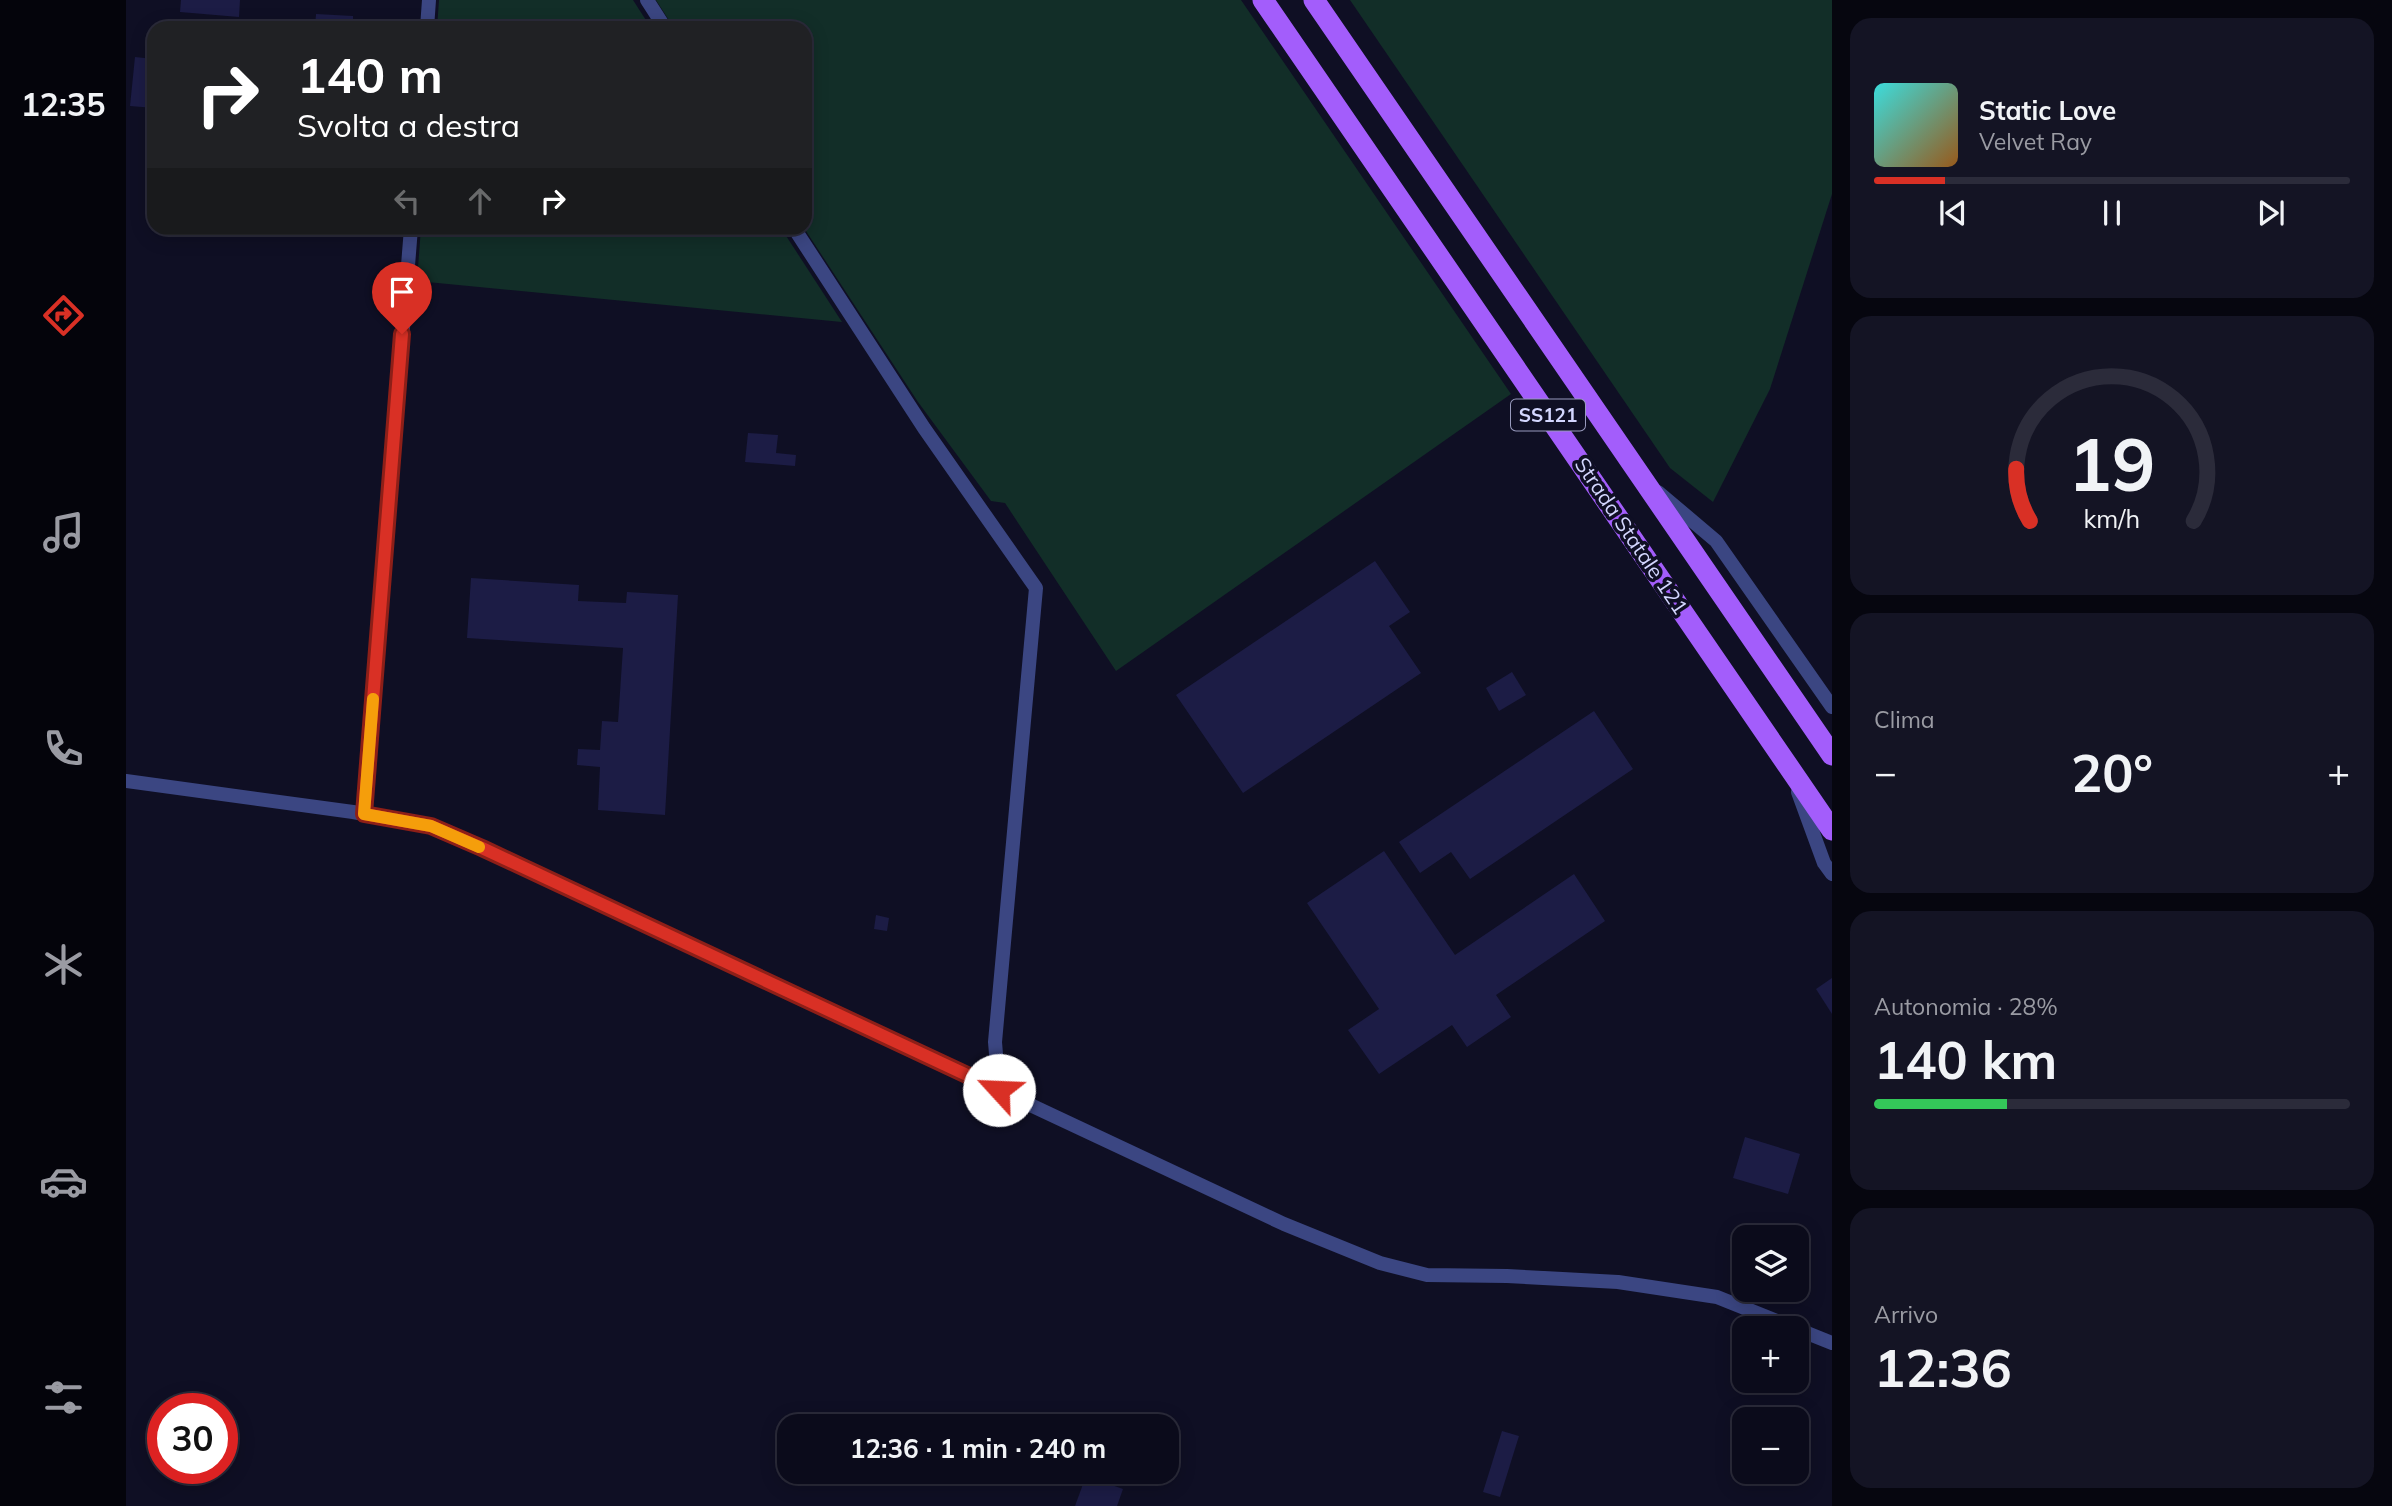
<!DOCTYPE html>
<html lang="it">
<head>
<meta charset="utf-8">
<style>
	body { margin:0; font-family:Mulish,sans-serif; background:#141424; color:#f1f3f6; height:100vh; display:flex; flex-direction:column; font-size:26px; white-space:nowrap }
	* { box-sizing:border-box; margin:0 }
	p { font-size:23px; color:#9a9ba3 }
	.icon { flex:none; width:38px; height:38px; fill:none; stroke:currentColor; stroke-width:2; stroke-linecap:round; stroke-linejoin:round }
	.map { position:relative; flex:1; overflow:hidden }
	.side { display:flex; flex-direction:column; gap:18px; padding:18px; background:#06060f; width:560px }
	.side>* { flex:none }
	.banner { position:absolute; left:21px; top:21px; width:665px; height:214px; border-radius:21px; box-shadow:0 4px 18px #0003,0 0 0 2px #2b2b3a; background:#202124; color:#fff; overflow:hidden }
	.tools { position:absolute; left:1606px; top:1225px; display:grid; gap:14px }
	.tools a { display:grid; place-items:center; width:77px; height:77px; border-radius:14px; background:#0b0b1b; box-shadow:0 4px 18px #0003,0 0 0 2px #2b2b3a; font-size:35px }
	.speed { position:absolute; left:21px; top:1393px; display:flex; gap:14px; font-size:35px; font-weight:700; text-align:center }
	.speed>* { display:grid; place-content:center; width:91px; height:91px; border-radius:50%; background:#0b0b1b; box-shadow:0 4px 18px #0003,0 0 0 2px #2b2b3a; line-height:1 }
	.speed .limit { border:10px solid #d22; background:#fff; color:#111 }
	.pin { position:absolute; display:grid; place-items:center; width:60px; height:60px; color:#fff; margin:-72px -30px; border-radius:50% 50% 50% 0; rotate:-45deg; box-shadow:0 0 7px #0007 }
	.pin .icon { rotate:45deg }
	.me { position:absolute; width:77px; margin:-38px; rotate:295deg; stroke-linejoin:round; filter:drop-shadow(0 0 5px #0008) }
	.turn { display:flex; align-items:center; gap:24px; height:147px; padding:0 35px; font-size:32px }
	.turn .icon { width:91px; height:91px; stroke-width:2.5 }
	.turn b { display:block; font-size:49px; line-height:60px }
	.lanes { display:flex; align-items:center; height:66px; padding:0 35px; background:#0003; justify-content:center; gap:35px; direction:ltr }
	.lanes .off { opacity:.35 }
	.big { font-size:52px; font-weight:700; line-height:1.1 }
	.side .widget { flex:1; display:flex; flex-direction:column; justify-content:center; gap:10px; min-width:0; padding:0 24px; border-radius:21px; background:#141424 }
	.side .dial { align-items:center; gap:0 }
	.dial svg { height:182px; overflow:visible; fill:none; stroke:#2b2b3a; stroke-width:7; stroke-linecap:round; text-anchor:middle }
	.dial text { fill:#f1f3f6; stroke:none }
	.song { display:flex; align-items:center; gap:21px }
	.cover { width:84px; height:84px; border-radius:10px; background:linear-gradient(135deg,hsl(180 70% 55%),hsl(30 70% 35%)) }
	.played { height:7px; border-radius:4px; background:linear-gradient(90deg,#d93025 15%,#2b2b3a 15%) }
	.keys { display:flex; justify-content:space-around; direction:ltr }
	.heat { display:flex; justify-content:space-between; align-items:center; font-size:38px; direction:ltr }
	.charge { height:10px; border-radius:5px; background:linear-gradient(90deg,#34c759 28%,#2b2b3a 0) }
	.trip { position:absolute; left:651px; top:1414px; width:402px; height:70px; border-radius:21px; background:#0b0b1b; box-shadow:0 4px 18px #0003,0 0 0 2px #2b2b3a; font-weight:700; line-height:70px; text-align:center }
	main { display:flex; flex:1; min-height:0 }
	.menu { display:flex; flex-direction:column; width:126px; justify-content:space-around; align-items:center; background:#04040b; color:#9a9ba3 }
	.menu .icon { width:49px; height:49px }
	.menu .current { color:#d93025 }
	.menu b { font-size:32px; color:#f1f3f6 }
	.map>svg:first-child { display:block }
	.green { fill:#122e28 }
	.building { fill:#1c1c45 }
	.lines { fill:none; stroke-linecap:round; stroke-linejoin:round }
	.street { stroke:#3b4682; stroke-width:14 }
	.primary { stroke:#a35dfb; stroke-width:21 }
	.route-casing { stroke:#8d1f18; stroke-width:18 }
	.route { stroke:#d93025; stroke-width:12 }
	.slow { stroke:#f59e0b; stroke-width:12 }
	.labels { text-anchor:middle; stroke-width:7; stroke-linejoin:round; paint-order:stroke }
	.shield { fill:#0f0f24; stroke:#989abd; stroke-width:2 }
	.shield-label { font-size:19px; font-weight:bold; fill:#d3d6fe }
	.street-label { font-size:21px; fill:#d3d6fe; stroke:#0f0f24 }
</style>
</head>
<body>
<main>
<nav class="menu">
<b>12:35</b>
<svg class="icon current" aria-label="directions" viewBox="0 0 24 24"><path d="M12 3l9 9-9 9-9-9zM9 14v-3h6M13 9l2 2-2 2"/></svg>
<svg class="icon" aria-label="music" viewBox="0 0 24 24"><path d="M9 18V5l10-2v13"/><circle cx="6" cy="18" r="3"/><circle cx="16" cy="16" r="3"/></svg>
<svg class="icon" aria-label="phone" viewBox="0 0 24 24"><path d="M5 4h4l2 5-3 2q2 4 5 5l2-3 5 2v4C11 20 4 13 5 4z"/></svg>
<svg class="icon" aria-label="climate" viewBox="0 0 24 24"><path d="M12 3v18M4 7l16 10M4 17L20 7"/></svg>
<svg class="icon" aria-label="car" viewBox="0 0 24 24"><path d="M5 17H2v-5l4-1 3-4h7l3 4 3 1v5h-3M9 17h6M6 11h13"/><circle cx="7" cy="17" r="2"/><circle cx="17" cy="17" r="2"/></svg>
<svg class="icon" aria-label="filters" viewBox="0 0 24 24"><path d="M4 7h16M4 17h16"/><circle cx="9" cy="7" r="2"/><circle cx="15" cy="17" r="2"/></svg>
</nav>
<div class="map">
<svg width="1706" height="1506" viewBox="0 0 1706 1506">
	<rect width="100%" height="100%" fill="#0f0f24"/>
	<!-- green -->
	<g class="green">
		<polygon points="313,0 507,0 525,28 311,28"/>
		<polygon points="530,0 1115,0 1385,394 990,671 879,503 865,501 792,402 678,228 679,28 548,28"/>
		<polygon points="1224,0 1706,0 1706,194 1644,389 1587,502 1544,468"/>
		<polygon points="295,228 655,228 716,322 291,281"/>
	</g>
	<!-- building -->
	<g class="building">
		<polygon points="55,0 114,0 113,17 54,12"/>
		<polygon points="190,14 227,16 227,28 189,28"/>
		<polygon points="9,57 28,59 28,108 4,106"/>
		<polygon points="622,433 652,435 650,453 670,455 669,466 619,462"/>
		<polygon points="1249,561 1284,612 1263,626 1295,673 1117,793 1050,695"/>
		<polygon points="345,578 453,585 452,601 500,603 501,592 552,595 539,815 472,810 474,767 451,765 452,749 474,750 476,721 492,722 497,648 341,638"/>
		<polygon points="1386,672 1400,695 1373,711 1360,688"/>
		<polygon points="1468,711 1507,769 1344,879 1325,852 1294,873 1273,842"/>
		<polygon points="1258,851 1329,955 1448,874 1479,921 1370,995 1385,1017 1341,1047 1326,1025 1253,1074 1222,1030 1253,1009 1181,903"/>
		<polygon points="750,915 763,918 761,931 748,929"/>
		<polygon points="1706,978 1706,1014 1690,989"/>
		<polygon points="1619,1137 1674,1154 1662,1194 1607,1178"/>
		<polygon points="1376,1431 1393,1436 1374,1497 1357,1492"/>
		<polygon points="960,1476 997,1489 991,1506 949,1506"/>
	</g>
	<g class="lines">
		<!-- street -->
		<g class="street">
			<polyline points="521,0 539,28"/>
			<polyline points="301,28 303,0"/>
			<polyline points="668,228 798,428 910,588 869,1042 873,1090"/>
			<polyline points="1532,492 1590,541 1706,707"/>
			<polyline points="0,781 227,812 305,826 356,848 1158,1224 1254,1263 1301,1275 1381,1276 1492,1282 1591,1297 1706,1343"/>
			<polyline points="1672,792 1698,863 1706,874"/>
			<polyline points="238,814 285,228"/>
		</g>
		<!-- primary -->
		<g class="primary">
			<polyline points="1137,0 1706,830"/>
			<polyline points="1188,0 1706,755"/>
		</g>
	</g>
	<g class="lines">
		<defs>
			<polyline id="route" points="276,334 238,814 305,826 356,848 873,1090"/>
		</defs>
		<!-- route casing -->
		<use href="#route" class="route-casing"/>
		<!-- route -->
		<use href="#route" class="route"/>
		<!-- slow -->
		<polyline class="slow" points="247,699 238,814 305,826 353,847"/>
	</g>
	<g class="labels">
		<!-- shield labels -->
		<rect class="shield" x="1385" y="399.5" width="74" height="31" rx="5"/>
		<g class="shield-label">
			<text x="1422" y="422">SS121</text>
		</g>
		<!-- street labels -->
		<g class="street-label">
			<text transform="translate(1505 536) rotate(56)" y="7">Strada Statale 121</text>
		</g>
	</g>
</svg>
<div class="tools">
<a><svg class="icon" aria-label="layers" viewBox="0 0 24 24"><path d="M12 4l9 5-9 5-9-5zM3 14l9 5 9-5"/></svg></a>
<a>+</a>
<a>−</a>
</div>
<div class="speed"><div class="limit">30</div></div>
<div class="pin" style="left:276px;top:334px;background:#d93025"><svg class="icon" aria-label="arrive" viewBox="0 0 24 24"><path d="M6 21V4h12l-3 4 3 4H6"/></svg></div>
<svg class="me" style="left:873px;top:1090px" viewBox="-20 -20 40 40"><circle r="19" fill="#fff"/><path d="M0-13L10 11 0 6-10 11z" fill="#d93025"/></svg>
<div class="trip">12:36 · 1 min · 240 m</div>
<div class="banner">
<div class="turn"><svg class="icon" aria-label="right" viewBox="0 0 24 24"><path d="M7 20v-9h11M14 6l5 5-5 5"/></svg><div><b>140 m</b>Svolta a destra</div></div>
<div class="lanes"><svg class="icon off" aria-label="left" viewBox="0 0 24 24"><path d="M17 20v-9H6M10 6l-5 5 5 5"/></svg><svg class="icon off" aria-label="ahead" viewBox="0 0 24 24"><path d="M12 20V5M6 11l6-6 6 6"/></svg><svg class="icon" aria-label="right" viewBox="0 0 24 24"><path d="M7 20v-9h11M14 6l5 5-5 5"/></svg></div>
</div>
</div>
<section class="side">
<div class="widget">
<div class="song"><i class="cover"></i><div><b>Static Love</b><p>Velvet Ray</p></div></div>
<div class="played"></div>
<div class="keys"><svg class="icon" aria-label="previous" viewBox="0 0 24 24"><path d="M18 5L8 12l10 7zM5 5v14"/></svg><svg class="icon" aria-label="pause" viewBox="0 0 24 24"><path d="M8 5v14M16 5v14"/></svg><svg class="icon" aria-label="next" viewBox="0 0 24 24"><path d="M6 5l10 7-10 7zM19 5v14"/></svg></div>
</div>
<div class="widget dial"><svg viewBox="0 0 100 80">
<path d="M14 69A42 42 0 1 1 86 69"/>
<path d="M14 69A42 42 0 0 1 8 46" stroke="#d93025"/>
<text x="50" y="56" font-size="32" font-weight="700">19</text>
<text x="50" y="72" font-size="11">km/h</text>
</svg></div>
<div class="widget"><p>Clima</p>
<div class="heat"><a>−</a><b class="big">20°</b><a>+</a></div>
</div>
<div class="widget"><p>Autonomia · 28%</p><b class="big">140 km</b><div class="charge"></div></div>
<div class="widget"><p>Arrivo</p><b class="big">12:36</b></div>
</section>
</main>
</body>
</html>
